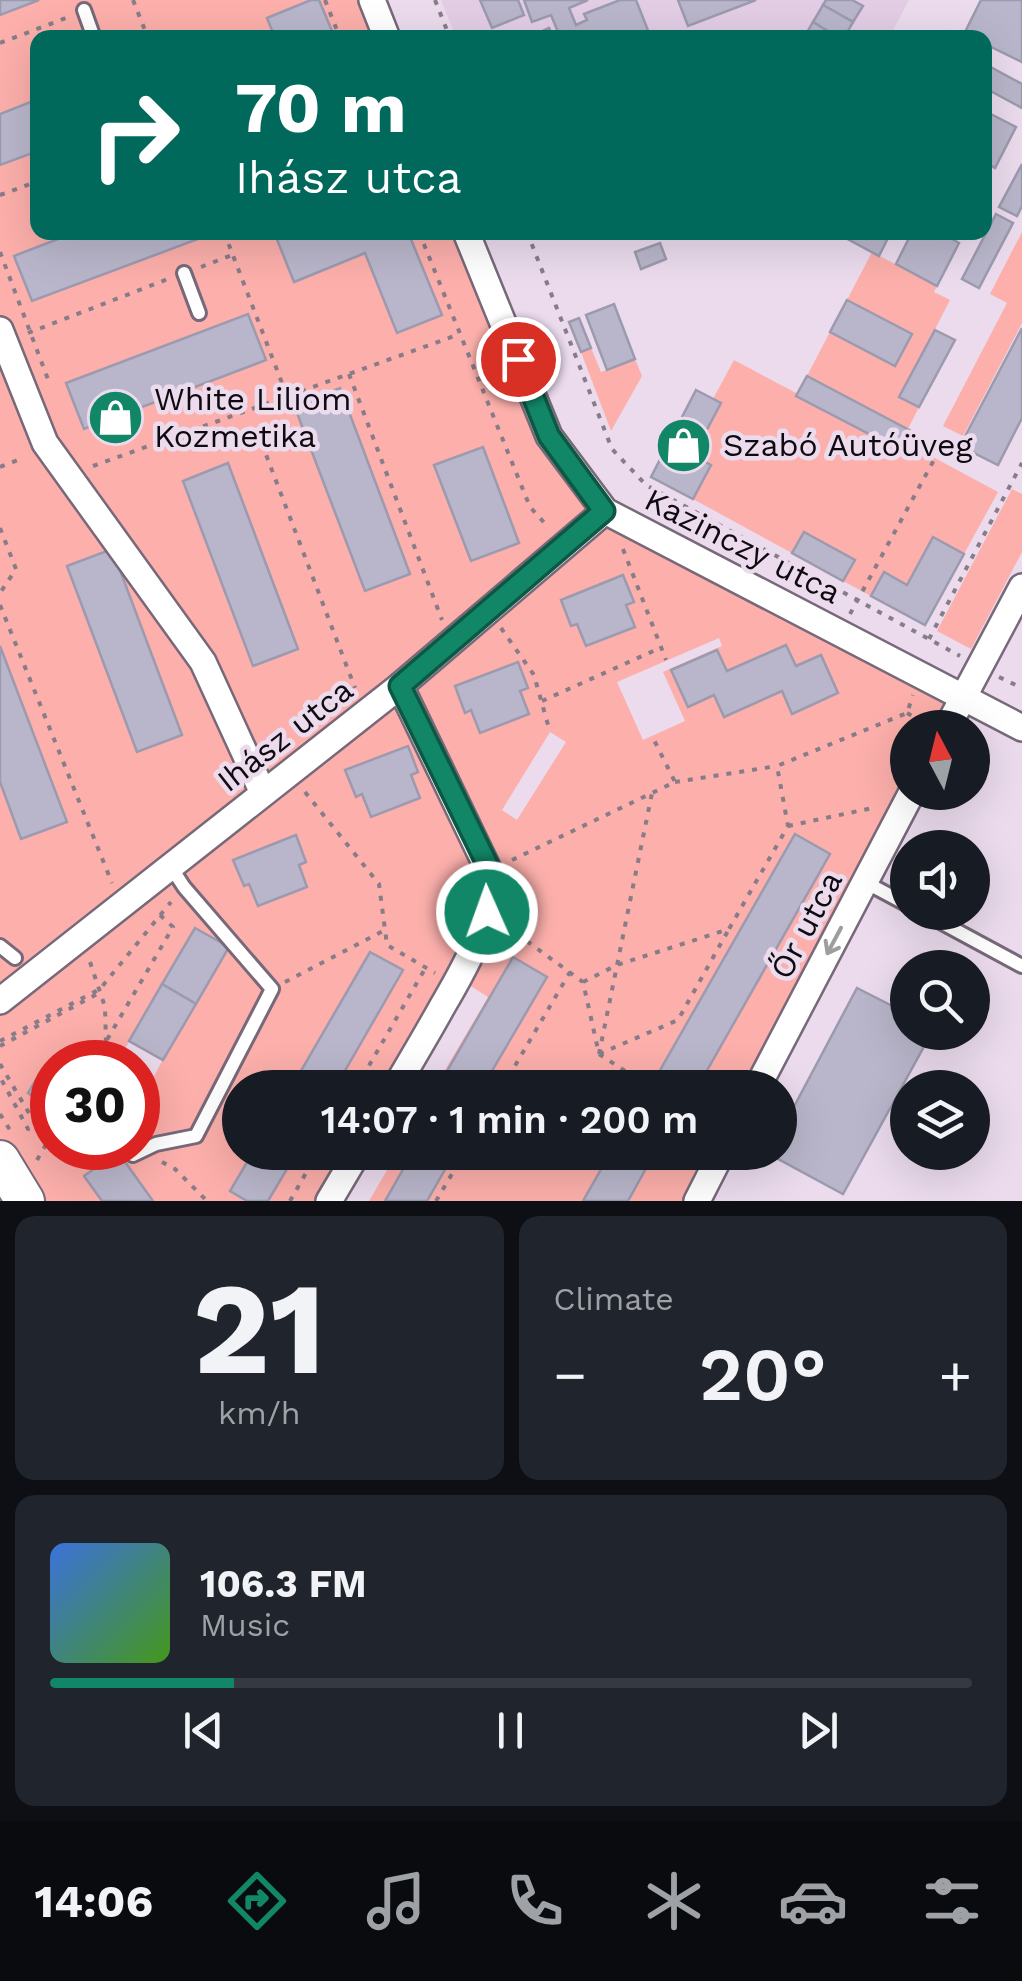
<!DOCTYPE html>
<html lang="en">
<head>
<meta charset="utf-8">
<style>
	body { margin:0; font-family:"Work Sans",sans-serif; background:#20242c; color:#f1f3f6; height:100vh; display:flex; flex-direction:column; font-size:38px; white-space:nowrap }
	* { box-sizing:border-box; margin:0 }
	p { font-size:32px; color:#9ea1a6 }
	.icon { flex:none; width:55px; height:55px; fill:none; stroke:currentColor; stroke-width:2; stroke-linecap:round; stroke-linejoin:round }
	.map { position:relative; height:1201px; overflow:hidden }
	.sheet { display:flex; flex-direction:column; gap:15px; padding:15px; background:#0d0f14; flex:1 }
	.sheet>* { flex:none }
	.banner { position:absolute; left:30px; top:30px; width:962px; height:210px; border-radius:20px; box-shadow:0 10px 40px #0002; background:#00695c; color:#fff; overflow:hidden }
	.needle { width:65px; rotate:353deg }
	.tools { position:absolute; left:890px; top:710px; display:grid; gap:20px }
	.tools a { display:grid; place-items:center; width:100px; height:100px; border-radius:50%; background:#171b24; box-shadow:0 10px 40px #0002; font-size:50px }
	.speed { position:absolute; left:30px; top:1040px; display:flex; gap:20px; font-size:50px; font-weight:700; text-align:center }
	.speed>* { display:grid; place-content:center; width:130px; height:130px; border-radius:50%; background:#171b24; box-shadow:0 10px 40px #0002; line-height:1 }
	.speed .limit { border:15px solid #d22; background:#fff; color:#111 }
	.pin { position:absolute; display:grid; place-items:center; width:85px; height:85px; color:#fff; margin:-42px; border:5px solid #fff; border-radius:50%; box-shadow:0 2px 10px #0007 }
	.me { position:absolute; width:110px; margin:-55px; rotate:358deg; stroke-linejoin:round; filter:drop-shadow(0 0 8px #0008) }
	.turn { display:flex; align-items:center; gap:35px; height:210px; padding:0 40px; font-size:45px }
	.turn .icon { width:130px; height:130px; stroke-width:2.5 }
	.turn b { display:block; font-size:70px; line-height:85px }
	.big { font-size:75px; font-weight:600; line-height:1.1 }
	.sheet .widget { flex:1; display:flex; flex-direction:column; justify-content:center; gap:15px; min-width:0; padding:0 35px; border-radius:20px; background:#20242c }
	.sheet .dial { align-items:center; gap:0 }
	.dial b { font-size:130px; line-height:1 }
	.song { display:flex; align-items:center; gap:30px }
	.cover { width:120px; height:120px; border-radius:15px; background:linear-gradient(135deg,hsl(220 70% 55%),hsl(100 70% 35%)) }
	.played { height:10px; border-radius:5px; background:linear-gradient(90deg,#128767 20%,#363941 20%) }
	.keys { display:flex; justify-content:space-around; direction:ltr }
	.heat { display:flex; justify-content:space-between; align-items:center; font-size:55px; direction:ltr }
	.sheet .tiles { flex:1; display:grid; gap:15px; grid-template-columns:1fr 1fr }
	.widget:last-child { grid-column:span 2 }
	.trip { position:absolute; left:222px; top:1070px; width:575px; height:100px; border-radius:50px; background:#171b24; box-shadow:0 10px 40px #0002; font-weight:600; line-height:100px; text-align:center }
	.dock { display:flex; height:160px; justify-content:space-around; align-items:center; background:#090b0e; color:#9ea1a6 }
	.dock .icon { width:70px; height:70px }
	.dock .on { color:#128767 }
	.dock b { font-size:45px; color:#f1f3f6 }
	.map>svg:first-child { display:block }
	.built { fill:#e2cde5 }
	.green { fill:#fcafab; fill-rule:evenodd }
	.building { fill:#b9b6cb; stroke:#9c9aae; stroke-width:2.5 }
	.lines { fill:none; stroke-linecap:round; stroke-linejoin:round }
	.lane-casing { stroke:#776979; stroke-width:18 }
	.street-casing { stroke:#776979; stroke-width:30 }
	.secondary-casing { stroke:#776979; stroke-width:42 }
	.path { stroke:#877c88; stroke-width:4; stroke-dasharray:5 8; stroke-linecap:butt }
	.lane { stroke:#fff; stroke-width:12 }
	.street { stroke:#fff; stroke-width:25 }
	.secondary { stroke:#fff; stroke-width:38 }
	.oneway { stroke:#9f9d9f }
	.route-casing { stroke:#0c5843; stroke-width:25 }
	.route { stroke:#128767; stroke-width:18 }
	.labels { text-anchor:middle; stroke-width:9; stroke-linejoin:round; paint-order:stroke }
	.poi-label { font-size:32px; fill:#0f0a10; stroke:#ebdbed; text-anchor:start }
	.street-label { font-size:32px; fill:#0f0a10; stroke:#ebdbed }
</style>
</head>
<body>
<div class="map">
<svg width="1022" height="1201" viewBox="0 0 1022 1201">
	<rect width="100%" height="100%" fill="#ebdbed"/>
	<!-- built -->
	<polygon class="built" points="441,0 909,0 889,38 456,37"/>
	<!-- green -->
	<g class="green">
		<polygon points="0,0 368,0 383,37 38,38 38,232 462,233 599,510 0,996"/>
		<polygon points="1022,232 1022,323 963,436 943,426 1007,303 990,294"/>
		<polygon points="872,252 937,286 934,292 950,300 900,397 919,407 908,429 807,376 830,332 894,365 911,334 847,300"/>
		<polygon points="591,348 601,372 635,359 642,376 611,431 581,352"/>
		<polygon points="734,360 798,394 797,397 899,450 905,442 998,492 964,554 933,537 907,585 884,573 871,596 843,581 854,559 804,532 792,553 693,499 710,465 693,456 720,404 713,399"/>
		<polygon points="1012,489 1022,494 1022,552 971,649 937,631"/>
		<path d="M605,515L959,698L944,727L908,728V792L754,1087H697L830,854L671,1087H435L488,997L469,985L408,1087H335L402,970L370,952L291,1087L240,1088V1152L253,1153L247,1201H153L117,1153L84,1176L102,1201H29L0,1153V1006ZM623,576L633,601L626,605L634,627L586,646L577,624L571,626L561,599ZM719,638L722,646L663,672L685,721L643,740L617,682ZM785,645L796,666L792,714L782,691L725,717L714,695L688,706L671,670L717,650L727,671ZM518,662L527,688L520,691L529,714L480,733L471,710L465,712L455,686ZM550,732L566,742L517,820L502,810ZM408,746L418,773L411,775L371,817L362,794L356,796L346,770ZM296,836L306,861L299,865L307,888L259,906L249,884L243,886L234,860ZM194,928L229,948L163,1060L130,1040ZM129,1042L162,1061L154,1076L138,1066V1148H52V1062H131L121,1056Z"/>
		<polygon points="297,1153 370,1153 342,1201 268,1201"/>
		<polygon points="397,1153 611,1153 583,1201 369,1201"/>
		<polygon points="655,1153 719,1153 693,1201 628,1201"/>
	</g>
	<!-- building -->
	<g class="building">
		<polygon points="0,0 39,0 0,15"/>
		<polygon points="311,0 319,0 335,38 275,38 267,18"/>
		<polygon points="480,0 518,0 524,15 492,28"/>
		<polygon points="524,0 588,0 569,8 576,25 587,20 584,14 620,0 636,0 651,38 538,38 536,34 549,28 552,34 558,32 551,15 532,22"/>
		<polygon points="678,0 756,0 688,26"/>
		<polygon points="826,0 852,0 863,6 853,22 823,5"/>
		<polygon points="981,0 1022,0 1022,62 985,44 985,38 971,38 964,34"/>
		<polygon points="823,5 853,22 844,38 839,38 813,22"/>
		<polygon points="813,22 839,38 808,38 805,36"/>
		<polygon points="985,64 1022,84 1022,108 985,88"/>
		<polygon points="38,99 38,151 0,165 0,114"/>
		<polygon points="985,111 1016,127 995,168 985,162"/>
		<polygon points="1022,164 1022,206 1017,216 999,207"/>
		<polygon points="996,214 1013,223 979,288 962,279"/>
		<polygon points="76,232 214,232 214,233 32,301 14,256"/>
		<polygon points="274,232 408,232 442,315 397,333 365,253 294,282"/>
		<polygon points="841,232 891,232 879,256 840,235"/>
		<polygon points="912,232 940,232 959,243 937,286 896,264"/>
		<polygon points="660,243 666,259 641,269 635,252"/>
		<polygon points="847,300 912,334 895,366 830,332"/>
		<polygon points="614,304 635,359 607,370 586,315"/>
		<polygon points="248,314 266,360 84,429 66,383"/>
		<polygon points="579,318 591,348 581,352 569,322"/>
		<polygon points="1022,328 1022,418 998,465 960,446"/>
		<polygon points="935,330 955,340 919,407 899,397"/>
		<polygon points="807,376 911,431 900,450 796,396"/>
		<polygon points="340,388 410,574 365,591 294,405"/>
		<polygon points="696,390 721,403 693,456 711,465 693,499 651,477"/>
		<polygon points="483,447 519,543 471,561 434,465"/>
		<polygon points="228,463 298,649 253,666 183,481"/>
		<polygon points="804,532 855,560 843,581 792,553"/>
		<polygon points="933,537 964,554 925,625 871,596 884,572 907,585"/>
		<polygon points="112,549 182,735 137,752 67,566"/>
		<polygon points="623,575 634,602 626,605 635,627 586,646 577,624 571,626 561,600"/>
		<polygon points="786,645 796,666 821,655 838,693 792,714 782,691 724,717 714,695 688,707 671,670 717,650 727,671"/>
		<polygon points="0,646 67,822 21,839 0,782"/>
		<polygon points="518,662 528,688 520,691 529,714 480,733 471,710 465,713 455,686"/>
		<polygon points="408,746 418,772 411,775 420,798 371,817 362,794 356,797 345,770"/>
		<polygon points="795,834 830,854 697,1088 671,1088 655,1079"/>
		<polygon points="296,835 306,862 299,865 307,887 258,906 249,884 244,886 233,860"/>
		<polygon points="195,928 229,947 196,1004 162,984"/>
		<polygon points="370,952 403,970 335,1088 291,1088"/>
		<polygon points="513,957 547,977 482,1088 460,1088 443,1078"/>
		<polygon points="162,984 196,1004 163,1060 129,1041"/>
		<polygon points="857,988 908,1014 908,1032 932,1032 843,1194 769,1154 780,1152 780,1133"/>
		<polygon points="42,1070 52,1076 52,1108 28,1093"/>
		<polygon points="118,1152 153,1201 102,1201 84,1176"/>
		<polygon points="253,1152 297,1152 268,1201 247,1201 230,1191"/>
		<polygon points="413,1152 455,1152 427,1201 385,1201"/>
		<polygon points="611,1152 655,1152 628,1201 583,1201"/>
	</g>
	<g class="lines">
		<defs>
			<g id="lane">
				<polyline points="84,10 94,38"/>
				<polyline points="184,273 199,313"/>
				<polyline points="865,882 908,905"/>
				<polyline points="922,912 1022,966"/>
				<polyline points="0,946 15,958"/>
				<polyline points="133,1155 156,1144 196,1136 272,989 184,887 171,867"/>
			</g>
			<g id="street">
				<polyline points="372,0 387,38"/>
				<polyline points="466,232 549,436 605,511 1022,728"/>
				<polyline points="0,330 45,443 203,662 263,793"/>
				<polyline points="947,728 1022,587"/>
				<polyline points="0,1001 400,686 605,511"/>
				<path d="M395,1088C411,1061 427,1034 442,1007C467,964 492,922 489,871L400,686"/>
				<polyline points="757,1088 912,792"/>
				<polyline points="329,1201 358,1152"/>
				<polyline points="697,1201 722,1152"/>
			</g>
			<polyline id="secondary" points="0,1160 25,1201"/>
		</defs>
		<!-- lane casing -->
		<use href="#lane" class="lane-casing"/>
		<!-- street casing -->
		<use href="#street" class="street-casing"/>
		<!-- secondary casing -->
		<use href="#secondary" class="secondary-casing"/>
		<!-- path -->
		<g class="path">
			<polyline points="133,0 148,38"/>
			<polyline points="325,0 340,38"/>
			<polyline points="435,0 450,38"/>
			<polyline points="0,43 66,18"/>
			<polyline points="0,195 38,181"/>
			<polyline points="224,232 287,396"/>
			<polyline points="419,232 530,507 549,528"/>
			<polyline points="527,232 612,449 646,485 960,656"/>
			<polyline points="0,252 49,382"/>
			<polyline points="201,267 232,255"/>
			<polyline points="28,333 168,279"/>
			<polyline points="349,374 442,620"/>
			<polyline points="257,431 355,688"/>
			<polyline points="93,466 460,334"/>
			<polyline points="0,467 23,458"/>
			<polyline points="0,528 16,569 0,593"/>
			<polyline points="623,549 666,660"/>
			<polyline points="0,605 112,883"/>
			<polyline points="850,614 941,447"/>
			<polyline points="501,628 534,675 550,732"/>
			<polyline points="929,639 1022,463"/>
			<polyline points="999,677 1022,688"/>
			<polyline points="542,701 660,648"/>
			<polyline points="907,713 925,723"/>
			<polyline points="675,782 777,766"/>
			<polyline points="305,792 379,884 387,945 435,973"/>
			<polyline points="788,826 877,807"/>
			<polyline points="512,860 675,782 652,736"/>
			<polyline points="506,926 583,982 599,1054 651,1088"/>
			<polyline points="90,962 105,1007 106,1043 116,1062"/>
			<polyline points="285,982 383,931"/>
			<polyline points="583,982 617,965 729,929 788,826 777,766 907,713 913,695"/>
			<polyline points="0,1041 100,989 171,902"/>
			<polyline points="0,1046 101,992"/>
			<polyline points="599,1054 652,793"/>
			<polyline points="599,1054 678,1020 729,929"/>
			<polyline points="94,1062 173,927 160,915"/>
			<polyline points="0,1064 36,1125 28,1129 0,1077"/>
			<polyline points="356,1088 426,967"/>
			<polyline points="502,1088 570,972"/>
			<polyline points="0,1114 10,1130"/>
			<polyline points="37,1160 52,1134"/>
			<polyline points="162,1162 175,1169 207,1201"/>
			<polyline points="290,1201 318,1152"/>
			<polyline points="436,1201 465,1152"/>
		</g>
		<!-- lane -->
		<use href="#lane" class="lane"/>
		<!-- street -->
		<use href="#street" class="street"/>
		<!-- secondary -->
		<use href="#secondary" class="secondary"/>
	</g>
	<!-- one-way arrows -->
	<defs><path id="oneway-shaft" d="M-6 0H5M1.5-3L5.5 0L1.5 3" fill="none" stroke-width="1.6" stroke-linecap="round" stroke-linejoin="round" transform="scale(2.5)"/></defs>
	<use class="oneway" href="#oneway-shaft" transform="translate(834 941) rotate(118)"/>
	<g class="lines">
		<defs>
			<polyline id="route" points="487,912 490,887 490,870 400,686 604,511 549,436 518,359"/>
		</defs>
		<!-- route casing -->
		<use href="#route" class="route-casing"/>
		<!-- route -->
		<use href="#route" class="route"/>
	</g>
	<!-- icons -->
	<defs>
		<symbol id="shop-disc" viewBox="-11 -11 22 22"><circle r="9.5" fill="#128767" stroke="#ebdbed"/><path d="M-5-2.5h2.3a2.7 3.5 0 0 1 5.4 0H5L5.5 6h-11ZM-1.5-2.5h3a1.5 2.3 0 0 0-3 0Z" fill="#fff"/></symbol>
	</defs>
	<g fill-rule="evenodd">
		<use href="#shop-disc" x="84" y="386" width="63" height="63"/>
		<use href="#shop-disc" x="652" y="414" width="63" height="63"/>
	</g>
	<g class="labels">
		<!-- poi labels -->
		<g class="poi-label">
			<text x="154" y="410">White Liliom<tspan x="154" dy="37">Kozmetika</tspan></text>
			<text x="723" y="456">Szabó Autóüveg</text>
		</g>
		<!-- street labels -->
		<g class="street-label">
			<text transform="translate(743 546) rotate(27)" y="11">Kazinczy utca</text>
			<text transform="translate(285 735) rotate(-38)" y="11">Ihász utca</text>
			<text transform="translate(806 925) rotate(-62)" y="11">Őr utca</text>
		</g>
	</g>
</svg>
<div class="tools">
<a><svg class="needle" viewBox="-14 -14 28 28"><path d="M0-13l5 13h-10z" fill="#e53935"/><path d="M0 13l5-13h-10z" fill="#9ea1a6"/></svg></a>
<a><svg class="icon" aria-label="sound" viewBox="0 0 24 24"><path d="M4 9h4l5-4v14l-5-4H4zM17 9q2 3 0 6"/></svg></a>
<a><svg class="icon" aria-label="search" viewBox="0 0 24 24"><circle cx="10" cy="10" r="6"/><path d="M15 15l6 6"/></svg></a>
<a><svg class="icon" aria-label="layers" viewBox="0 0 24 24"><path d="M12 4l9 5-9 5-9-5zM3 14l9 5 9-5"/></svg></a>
</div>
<div class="speed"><div class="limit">30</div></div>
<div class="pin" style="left:518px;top:359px;background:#d93025"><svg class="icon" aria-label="arrive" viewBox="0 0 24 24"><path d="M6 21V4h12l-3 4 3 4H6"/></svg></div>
<svg class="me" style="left:487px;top:912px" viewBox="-20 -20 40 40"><circle r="17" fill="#128767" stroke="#fff" stroke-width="3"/><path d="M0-11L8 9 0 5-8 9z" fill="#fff"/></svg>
<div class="trip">14:07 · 1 min · 200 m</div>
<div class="banner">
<div class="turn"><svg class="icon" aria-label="right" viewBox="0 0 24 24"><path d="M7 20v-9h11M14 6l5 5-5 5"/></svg><div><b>70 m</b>Ihász utca</div></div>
</div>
</div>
<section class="sheet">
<div class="tiles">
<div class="widget dial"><b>21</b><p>km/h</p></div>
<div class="widget"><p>Climate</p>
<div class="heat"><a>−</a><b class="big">20°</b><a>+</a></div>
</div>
<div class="widget">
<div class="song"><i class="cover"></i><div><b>106.3 FM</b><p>Music</p></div></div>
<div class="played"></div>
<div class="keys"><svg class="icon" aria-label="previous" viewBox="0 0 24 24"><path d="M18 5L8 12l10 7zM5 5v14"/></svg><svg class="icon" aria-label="pause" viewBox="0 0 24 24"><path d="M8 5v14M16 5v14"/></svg><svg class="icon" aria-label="next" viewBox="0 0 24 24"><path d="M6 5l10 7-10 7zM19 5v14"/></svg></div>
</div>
</div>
</section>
<nav class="dock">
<b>14:06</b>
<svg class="icon on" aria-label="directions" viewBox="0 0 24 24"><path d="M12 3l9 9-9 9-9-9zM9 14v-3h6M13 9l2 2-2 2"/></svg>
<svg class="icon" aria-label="music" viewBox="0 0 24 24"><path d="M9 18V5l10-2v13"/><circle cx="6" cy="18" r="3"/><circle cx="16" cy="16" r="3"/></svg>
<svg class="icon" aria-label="phone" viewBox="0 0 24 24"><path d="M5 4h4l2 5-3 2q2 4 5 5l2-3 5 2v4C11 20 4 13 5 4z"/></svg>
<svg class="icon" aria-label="climate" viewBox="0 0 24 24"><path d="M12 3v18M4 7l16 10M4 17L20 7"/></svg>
<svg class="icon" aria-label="car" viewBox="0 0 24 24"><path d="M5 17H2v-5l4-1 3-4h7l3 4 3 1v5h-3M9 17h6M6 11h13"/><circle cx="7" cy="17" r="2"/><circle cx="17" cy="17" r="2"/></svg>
<svg class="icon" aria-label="filters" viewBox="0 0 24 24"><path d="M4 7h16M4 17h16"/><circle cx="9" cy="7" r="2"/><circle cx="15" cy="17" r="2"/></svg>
</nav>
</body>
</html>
